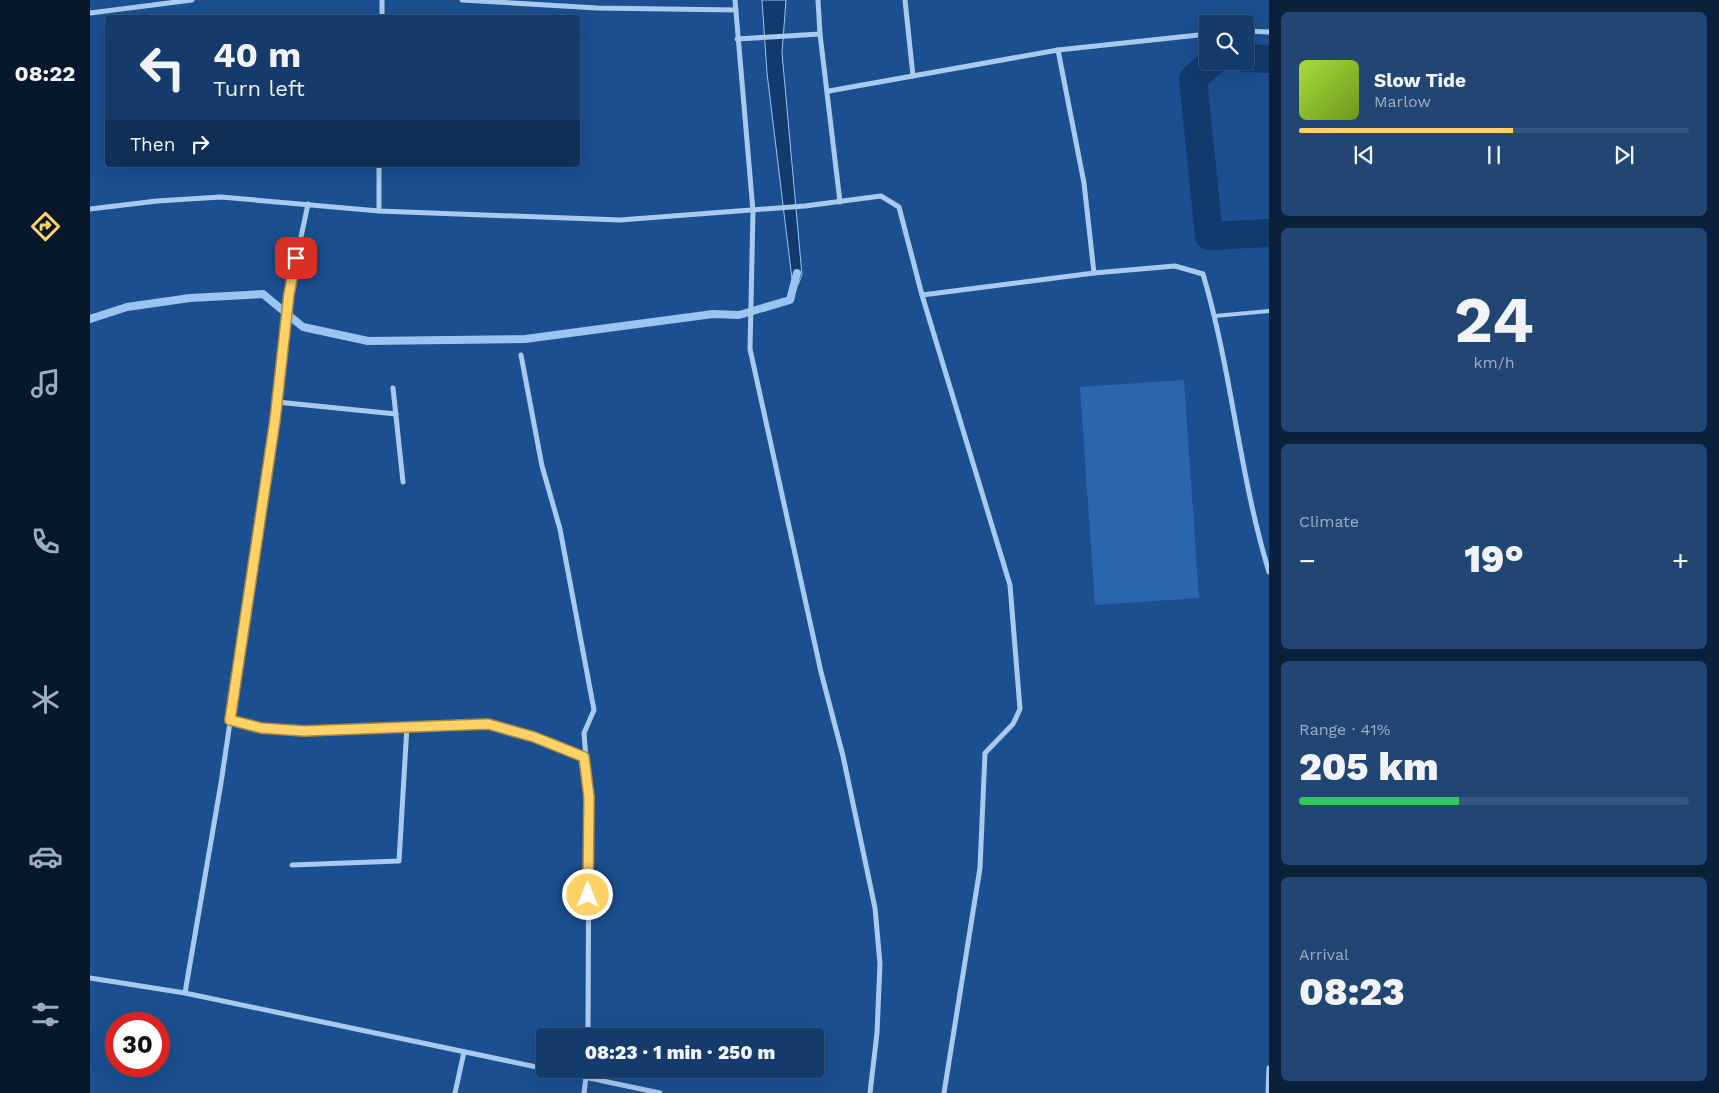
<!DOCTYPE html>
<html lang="en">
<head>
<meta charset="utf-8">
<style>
	body { margin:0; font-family:"Work Sans",sans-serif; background:#214673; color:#f1f3f6; height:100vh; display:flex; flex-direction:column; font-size:19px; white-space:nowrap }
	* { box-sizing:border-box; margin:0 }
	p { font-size:16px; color:#9dadc1 }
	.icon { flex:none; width:28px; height:28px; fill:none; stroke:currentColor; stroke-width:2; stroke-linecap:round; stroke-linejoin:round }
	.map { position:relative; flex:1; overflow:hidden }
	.sheet { display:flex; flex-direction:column; gap:12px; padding:12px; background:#0b203b; width:450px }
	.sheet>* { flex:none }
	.top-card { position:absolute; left:15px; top:15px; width:475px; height:152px; border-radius:5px; box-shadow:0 5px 20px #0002,0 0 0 1px #33557e; background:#143b6b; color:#f1f3f6; overflow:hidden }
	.buttons { position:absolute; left:1109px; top:15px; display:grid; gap:10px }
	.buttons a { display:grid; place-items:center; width:55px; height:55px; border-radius:5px; background:#143b6b; box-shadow:0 5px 20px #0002,0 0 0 1px #33557e; font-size:25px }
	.speed { position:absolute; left:15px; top:1012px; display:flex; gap:10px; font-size:25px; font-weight:700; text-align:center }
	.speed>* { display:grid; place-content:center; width:65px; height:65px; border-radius:50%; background:#143b6b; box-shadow:0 5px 20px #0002,0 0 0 1px #33557e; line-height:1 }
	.speed .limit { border:8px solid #d22; background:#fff; color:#111 }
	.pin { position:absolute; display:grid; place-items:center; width:42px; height:42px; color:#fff; margin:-21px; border-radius:10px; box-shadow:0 2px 8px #0006 }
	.me { position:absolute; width:55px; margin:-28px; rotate:0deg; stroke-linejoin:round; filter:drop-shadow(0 0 4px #0008) }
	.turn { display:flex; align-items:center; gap:18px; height:105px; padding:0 25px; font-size:22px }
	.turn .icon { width:65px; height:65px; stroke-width:2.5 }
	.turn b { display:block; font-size:35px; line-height:42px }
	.then { display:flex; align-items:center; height:48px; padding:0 25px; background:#0003; gap:10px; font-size:19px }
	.big { font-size:38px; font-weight:800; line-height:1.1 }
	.sheet .widget { flex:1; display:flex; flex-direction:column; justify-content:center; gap:8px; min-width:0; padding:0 18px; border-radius:8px; background:#214673 }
	.sheet .dial { align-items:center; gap:0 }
	.dial b { font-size:65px; line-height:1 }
	.song { display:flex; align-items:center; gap:15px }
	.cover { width:60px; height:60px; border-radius:8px; background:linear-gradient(135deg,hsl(80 70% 55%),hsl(80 70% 35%)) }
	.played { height:5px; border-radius:2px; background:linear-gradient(90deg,#ffd166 55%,#33557e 55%) }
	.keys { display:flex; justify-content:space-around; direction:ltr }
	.heat { display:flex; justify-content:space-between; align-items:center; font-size:28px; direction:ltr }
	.charge { height:8px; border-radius:4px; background:linear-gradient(90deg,#34c759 41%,#33557e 0) }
	.trip { position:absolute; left:446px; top:1028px; width:288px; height:50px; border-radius:5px; background:#143b6b; box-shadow:0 5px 20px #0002,0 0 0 1px #33557e; font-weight:800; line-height:50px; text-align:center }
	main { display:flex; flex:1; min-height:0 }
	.menu { display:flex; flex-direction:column; width:90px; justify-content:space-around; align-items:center; background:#08182b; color:#9dadc1 }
	.menu .icon { width:35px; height:35px }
	.menu .on { color:#ffd166 }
	.menu b { font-size:22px; color:#f1f3f6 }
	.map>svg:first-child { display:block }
	.water { fill:#123a6d; stroke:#9cc4f0 }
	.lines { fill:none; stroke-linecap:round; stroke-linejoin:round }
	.stream { stroke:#9cc4f0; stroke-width:8 }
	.canal { stroke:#123a6d; stroke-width:28 }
	.building { fill:#2a66ad }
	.service { stroke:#a9c9ee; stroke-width:4 }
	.minor { stroke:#a9c9ee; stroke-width:5 }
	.route-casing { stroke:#a68842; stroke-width:12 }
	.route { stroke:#ffd166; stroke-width:9 }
</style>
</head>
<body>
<main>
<nav class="menu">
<b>08:22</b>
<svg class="icon on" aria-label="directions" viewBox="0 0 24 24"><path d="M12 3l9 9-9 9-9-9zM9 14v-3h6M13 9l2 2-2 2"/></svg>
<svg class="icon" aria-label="music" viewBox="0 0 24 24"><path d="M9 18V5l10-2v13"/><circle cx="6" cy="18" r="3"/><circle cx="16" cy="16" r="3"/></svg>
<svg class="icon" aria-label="phone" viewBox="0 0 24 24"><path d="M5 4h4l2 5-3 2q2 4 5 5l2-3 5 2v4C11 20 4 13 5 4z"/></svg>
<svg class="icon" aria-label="climate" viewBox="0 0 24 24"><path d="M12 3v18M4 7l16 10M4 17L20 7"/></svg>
<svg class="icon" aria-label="car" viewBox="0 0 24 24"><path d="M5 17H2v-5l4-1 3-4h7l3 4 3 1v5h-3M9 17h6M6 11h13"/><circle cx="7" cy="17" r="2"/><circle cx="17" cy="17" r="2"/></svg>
<svg class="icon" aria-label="filters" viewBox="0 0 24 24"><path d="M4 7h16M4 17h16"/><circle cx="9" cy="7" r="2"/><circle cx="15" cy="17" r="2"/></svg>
</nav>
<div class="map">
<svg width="1179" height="1093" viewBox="0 0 1179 1093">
	<rect width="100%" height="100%" fill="#1b4f8f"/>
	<!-- water -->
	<polygon class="water" points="672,0 696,0 692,53 712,275 708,285 702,279 677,73"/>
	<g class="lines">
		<!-- stream -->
		<polyline class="stream" points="0,319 37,307 100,298 173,294 213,327 278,341 435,339 623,314 649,315 700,300 707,273"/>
		<!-- canal -->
		<g class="canal">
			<polyline points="1155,58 1179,59"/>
			<polyline points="1123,61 1103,79 1119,236 1179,233"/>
		</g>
	</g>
	<!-- building -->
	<polygon class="building" points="1094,380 1109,598 1005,605 990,387"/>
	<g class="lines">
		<!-- service -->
		<polyline class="service" points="1125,316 1179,311"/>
		<!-- minor -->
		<g class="minor">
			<polyline points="372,0 507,8 645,10"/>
			<polyline points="645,0 663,211 660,349 731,672 753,756 785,908 790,964 787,1033 780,1093"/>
			<polyline points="728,0 730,34 750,202"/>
			<polyline points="815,0 823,76"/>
			<polyline points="0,13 102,0"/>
			<polyline points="292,18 292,0"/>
			<polyline points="1155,31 1179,32"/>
			<polyline points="647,39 730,34"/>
			<polyline points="968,50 994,183 1004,273"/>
			<polyline points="739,91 968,50 1118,34"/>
			<polyline points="0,209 67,201 131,197 289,211 530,220 715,206 791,196 809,207 832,295 920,585 930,709 923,724 895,753 890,868 854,1093"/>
			<polyline points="289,211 289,165"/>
			<path d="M832,295L1004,273L1085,266L1113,274C1142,372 1149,474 1179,572"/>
			<polyline points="431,355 452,466 470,529 504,710 494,733 499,797 498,1036"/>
			<polyline points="303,388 313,482"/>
			<polyline points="187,402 306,414"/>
			<polyline points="140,720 171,728 214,731 398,724 444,737 494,757"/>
			<polyline points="202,865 309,861 317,726"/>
			<polyline points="0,978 95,993 570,1093"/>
			<polyline points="95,993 131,783 185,420 199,294 218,204"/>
			<polyline points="365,1093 374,1052"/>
			<polyline points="494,1093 497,1069"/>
			<polyline points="1178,1093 1179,1068"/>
		</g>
	</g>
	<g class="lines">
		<defs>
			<polyline id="route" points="206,258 199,294 185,420 140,720 171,728 214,731 398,724 444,737 494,757 499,797 498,895"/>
		</defs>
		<!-- route casing -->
		<use href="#route" class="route-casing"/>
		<!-- route -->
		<use href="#route" class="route"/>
	</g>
</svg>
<div class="buttons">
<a><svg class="icon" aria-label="search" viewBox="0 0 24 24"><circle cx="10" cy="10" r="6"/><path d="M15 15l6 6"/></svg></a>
</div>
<div class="speed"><div class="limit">30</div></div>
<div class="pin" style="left:206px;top:258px;background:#d93025"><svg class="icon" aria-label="arrive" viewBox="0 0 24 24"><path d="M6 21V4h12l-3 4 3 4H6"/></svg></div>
<svg class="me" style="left:498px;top:895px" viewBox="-20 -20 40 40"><circle r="17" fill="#ffd166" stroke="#fff" stroke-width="3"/><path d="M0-11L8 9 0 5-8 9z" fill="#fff"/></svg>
<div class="trip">08:23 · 1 min · 250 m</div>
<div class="top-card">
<div class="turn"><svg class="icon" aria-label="left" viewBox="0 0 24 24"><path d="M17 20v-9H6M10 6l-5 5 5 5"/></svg><div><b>40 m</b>Turn left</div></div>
<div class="then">Then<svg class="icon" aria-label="right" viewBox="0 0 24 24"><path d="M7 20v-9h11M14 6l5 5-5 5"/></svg></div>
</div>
</div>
<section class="sheet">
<div class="widget">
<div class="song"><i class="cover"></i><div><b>Slow Tide</b><p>Marlow</p></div></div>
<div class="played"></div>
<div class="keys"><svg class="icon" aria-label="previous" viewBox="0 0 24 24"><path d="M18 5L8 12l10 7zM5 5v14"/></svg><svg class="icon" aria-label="pause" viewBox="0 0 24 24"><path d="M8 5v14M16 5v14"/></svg><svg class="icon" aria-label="next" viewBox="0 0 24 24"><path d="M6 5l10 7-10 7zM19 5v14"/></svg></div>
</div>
<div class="widget dial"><b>24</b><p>km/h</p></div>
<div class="widget"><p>Climate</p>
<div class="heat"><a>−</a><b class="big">19°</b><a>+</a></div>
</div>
<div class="widget"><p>Range · 41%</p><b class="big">205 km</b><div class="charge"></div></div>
<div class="widget"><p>Arrival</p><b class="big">08:23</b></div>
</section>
</main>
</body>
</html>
